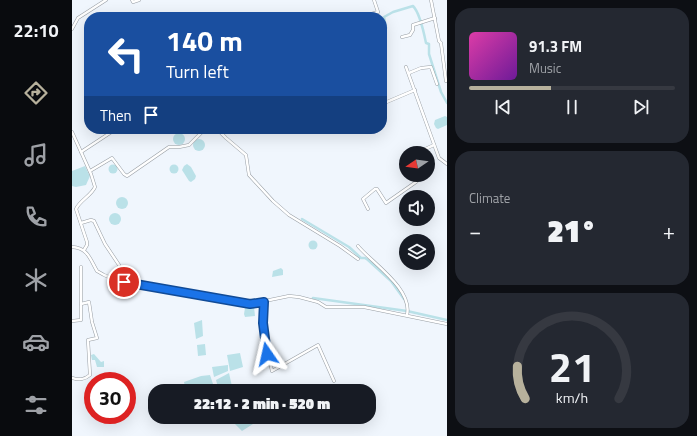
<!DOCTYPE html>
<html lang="en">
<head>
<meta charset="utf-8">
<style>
	body { margin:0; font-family:"Titillium Web",sans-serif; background:#242831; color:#f1f3f6; height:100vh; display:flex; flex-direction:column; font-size:15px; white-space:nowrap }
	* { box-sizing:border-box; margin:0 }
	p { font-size:13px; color:#9ea1a6 }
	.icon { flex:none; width:22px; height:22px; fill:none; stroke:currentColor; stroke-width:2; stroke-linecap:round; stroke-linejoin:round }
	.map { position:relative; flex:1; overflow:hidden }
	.panel { display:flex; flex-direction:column; gap:8px; padding:8px; background:#0d0f14; width:250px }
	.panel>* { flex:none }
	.top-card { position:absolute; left:12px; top:12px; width:303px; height:122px; border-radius:16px; box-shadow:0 4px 16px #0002; background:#1a4fa0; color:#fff; overflow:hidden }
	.needle { width:26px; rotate:257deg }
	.buttons { position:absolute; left:327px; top:146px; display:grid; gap:8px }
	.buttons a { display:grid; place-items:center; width:36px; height:36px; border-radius:50%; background:#171b24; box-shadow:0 4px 16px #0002; font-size:20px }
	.speed { position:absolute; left:12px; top:372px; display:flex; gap:8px; font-size:20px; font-weight:700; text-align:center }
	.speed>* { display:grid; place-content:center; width:52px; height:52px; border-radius:50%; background:#171b24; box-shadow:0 4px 16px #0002; line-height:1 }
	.speed .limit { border:6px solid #d22; background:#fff; color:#111 }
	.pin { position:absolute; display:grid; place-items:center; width:34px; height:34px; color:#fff; margin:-17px; border:2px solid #fff; border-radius:50%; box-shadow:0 1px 4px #0007 }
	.me { position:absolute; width:44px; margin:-22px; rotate:349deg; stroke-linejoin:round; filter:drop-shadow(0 0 3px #0008) }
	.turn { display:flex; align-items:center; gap:14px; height:84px; padding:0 16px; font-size:18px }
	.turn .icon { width:52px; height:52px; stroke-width:2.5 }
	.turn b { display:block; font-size:28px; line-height:34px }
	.then { display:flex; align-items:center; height:38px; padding:0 16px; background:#0003; gap:8px; font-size:15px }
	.big { font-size:30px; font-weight:800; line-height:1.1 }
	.panel .tile { flex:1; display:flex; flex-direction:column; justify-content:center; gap:6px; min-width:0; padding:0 14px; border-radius:16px; background:#242831 }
	.panel .dial { align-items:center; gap:0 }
	.dial svg { height:104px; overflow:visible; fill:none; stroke:#363941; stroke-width:7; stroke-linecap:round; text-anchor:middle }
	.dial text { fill:#f1f3f6; stroke:none }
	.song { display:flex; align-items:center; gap:12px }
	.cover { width:48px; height:48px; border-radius:6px; background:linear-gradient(135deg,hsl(320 70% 55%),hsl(280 70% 35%)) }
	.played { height:4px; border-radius:2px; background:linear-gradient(90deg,#b7b19c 40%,#363941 40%) }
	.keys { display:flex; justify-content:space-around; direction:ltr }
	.heat { display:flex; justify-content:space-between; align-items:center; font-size:22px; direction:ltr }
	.trip { position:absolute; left:76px; top:384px; width:228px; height:40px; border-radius:16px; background:#171b24; box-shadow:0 4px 16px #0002; font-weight:800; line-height:40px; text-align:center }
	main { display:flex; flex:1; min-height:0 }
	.dock { display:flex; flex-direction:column; width:72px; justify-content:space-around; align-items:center; background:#090b0e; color:#9ea1a6 }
	.dock .icon { width:28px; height:28px }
	.dock .on { color:#b7b19c }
	.dock b { font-size:18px; color:#f1f3f6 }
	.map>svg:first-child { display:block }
	.water { fill:#bae1e8 }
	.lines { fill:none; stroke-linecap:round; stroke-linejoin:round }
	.canal { stroke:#bae1e8; stroke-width:2.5 }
	.street-casing { stroke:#989ea4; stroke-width:3.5 }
	.street { stroke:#fff; stroke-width:2.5 }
	.route-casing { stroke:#114b97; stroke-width:10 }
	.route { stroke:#1a73e8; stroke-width:7 }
</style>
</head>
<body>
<main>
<nav class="dock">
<b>22:10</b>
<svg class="icon on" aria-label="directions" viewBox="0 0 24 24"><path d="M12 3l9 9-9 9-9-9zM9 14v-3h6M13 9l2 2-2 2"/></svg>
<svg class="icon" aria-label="music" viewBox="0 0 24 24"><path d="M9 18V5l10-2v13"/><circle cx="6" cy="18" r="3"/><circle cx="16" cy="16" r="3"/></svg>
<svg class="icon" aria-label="phone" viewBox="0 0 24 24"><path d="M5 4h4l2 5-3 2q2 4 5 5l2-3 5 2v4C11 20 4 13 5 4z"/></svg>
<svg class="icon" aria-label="climate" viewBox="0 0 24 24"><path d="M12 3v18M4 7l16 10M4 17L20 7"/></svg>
<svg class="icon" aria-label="car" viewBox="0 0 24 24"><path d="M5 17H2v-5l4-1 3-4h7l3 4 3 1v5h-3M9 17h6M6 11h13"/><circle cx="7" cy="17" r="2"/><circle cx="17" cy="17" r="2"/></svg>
<svg class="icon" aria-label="filters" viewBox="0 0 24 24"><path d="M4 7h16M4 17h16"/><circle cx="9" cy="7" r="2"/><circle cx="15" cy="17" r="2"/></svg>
</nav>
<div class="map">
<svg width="375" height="436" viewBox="0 0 375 436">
	<rect width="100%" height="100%" fill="#f0f6fd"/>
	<!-- water -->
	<g class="water">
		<polygon points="373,116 375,117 375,125 366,129 364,128 362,124 363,120"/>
		<circle cx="107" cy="139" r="6"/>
		<circle cx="127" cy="145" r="6"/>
		<polygon points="115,164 119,167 124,176 123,179 119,182 117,181 110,170 112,166"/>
		<circle cx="102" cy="169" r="4.5"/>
		<circle cx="41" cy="169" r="4.5"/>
		<polygon points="13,166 18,176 14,185 4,187 0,186 0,171"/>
		<circle cx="50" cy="203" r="6"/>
		<circle cx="43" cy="219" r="6"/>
		<circle cx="241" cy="245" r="4.5"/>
		<polygon points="209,268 211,270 211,275 200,277 201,271"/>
		<polygon points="181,307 182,307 183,316 173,317 172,314 173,308"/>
		<polygon points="130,320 131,336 124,339 122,323"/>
		<polygon points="133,344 134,355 126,356 125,345"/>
		<polygon points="168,353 171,367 158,371 155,355"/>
		<polygon points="22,354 29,362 32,361 32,367 25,367 23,360 20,360 19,355"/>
		<polygon points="156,365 156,371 142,377 140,367"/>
		<polygon points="157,373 161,391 147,391 144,380"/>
		<polygon points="138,375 141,384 114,391 112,382 129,376"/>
		<polygon points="169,418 173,421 177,419 181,424 170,431 161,422"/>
	</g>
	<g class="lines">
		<!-- canal -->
		<g class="canal">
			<path d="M310,33L313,32L314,28L312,17L321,12L341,6C347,12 352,33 354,43L357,44V54L369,92L375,103"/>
			<polyline points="230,219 277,247 289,258 293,258 296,260 319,281 332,299"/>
			<polyline points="241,298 335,311 375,320"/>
		</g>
		<defs>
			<g id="street">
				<polyline points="60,0 61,2 67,0"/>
				<polyline points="359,0 367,41 369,43 374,81"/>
				<polyline points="289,17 306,12 302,0"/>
				<polyline points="0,29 6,18 34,0"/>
				<polyline points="330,37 338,35 341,30 341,25 363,18"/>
				<polyline points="334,67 367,158 375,164"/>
				<polyline points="337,73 349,68 359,67 365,84"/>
				<polyline points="310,104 343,90"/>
				<polyline points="67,129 69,130 71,129"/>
				<polyline points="145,129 154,138 174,155 177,175 201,201 217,215 268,246 286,259"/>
				<path d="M0,132L19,174L23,187C19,196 8,200 4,209L15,242V245L12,250"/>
				<polyline points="9,152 44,129"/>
				<polyline points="351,153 351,150 362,145"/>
				<polyline points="356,166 356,169"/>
				<polyline points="18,171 40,158 52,174 55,176 97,147 107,147 117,145 133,129"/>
				<polyline points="296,209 291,199 303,189 305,189 314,203 344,182 351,175"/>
				<polyline points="9,223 19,220 22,221 33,244 47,265"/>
				<path d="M286,246C300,263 341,289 335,315"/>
				<path d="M0,247C16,248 18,259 25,271L32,275L44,280L59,284L114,292L178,304L217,296L227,297L246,302L254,307H292L375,324"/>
				<polyline points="191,302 191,318 192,336 200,371 246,345 262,381"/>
				<polyline points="0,321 9,320 9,267"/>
				<path d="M0,378C7,380 12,380 18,375L16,340L25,338L20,322L17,302L9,304"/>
			</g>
		</defs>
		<!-- street casing -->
		<use href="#street" class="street-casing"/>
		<!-- street -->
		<use href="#street" class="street"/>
	</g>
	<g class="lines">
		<defs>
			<polyline id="route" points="52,282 178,304 192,302 191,323 195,354"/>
		</defs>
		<!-- route casing -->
		<use href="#route" class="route-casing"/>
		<!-- route -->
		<use href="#route" class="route"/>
	</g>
</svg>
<div class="buttons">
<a><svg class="needle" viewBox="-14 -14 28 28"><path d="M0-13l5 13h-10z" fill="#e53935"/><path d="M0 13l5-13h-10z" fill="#9ea1a6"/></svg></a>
<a><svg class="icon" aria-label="sound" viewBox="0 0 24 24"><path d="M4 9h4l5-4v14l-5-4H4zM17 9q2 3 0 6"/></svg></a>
<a><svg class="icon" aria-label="layers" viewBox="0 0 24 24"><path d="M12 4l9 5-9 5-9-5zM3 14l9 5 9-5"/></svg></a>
</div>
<div class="speed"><div class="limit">30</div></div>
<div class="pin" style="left:52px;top:282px;background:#d93025"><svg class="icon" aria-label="arrive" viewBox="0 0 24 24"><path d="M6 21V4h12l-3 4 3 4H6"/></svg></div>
<svg class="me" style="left:195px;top:354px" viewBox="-20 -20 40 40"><path d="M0-17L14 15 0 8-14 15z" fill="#1a73e8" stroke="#fff" stroke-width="4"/></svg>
<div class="trip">22:12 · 2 min · 520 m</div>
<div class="top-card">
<div class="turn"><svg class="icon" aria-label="left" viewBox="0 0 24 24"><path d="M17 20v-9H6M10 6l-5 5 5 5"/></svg><div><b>140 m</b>Turn left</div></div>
<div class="then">Then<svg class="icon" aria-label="arrive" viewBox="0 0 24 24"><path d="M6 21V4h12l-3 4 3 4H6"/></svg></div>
</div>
</div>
<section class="panel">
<div class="tile">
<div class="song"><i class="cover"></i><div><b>91.3 FM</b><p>Music</p></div></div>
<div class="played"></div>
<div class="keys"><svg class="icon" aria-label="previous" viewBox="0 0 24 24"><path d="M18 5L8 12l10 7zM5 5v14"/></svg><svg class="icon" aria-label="pause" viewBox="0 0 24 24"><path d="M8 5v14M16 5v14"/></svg><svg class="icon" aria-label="next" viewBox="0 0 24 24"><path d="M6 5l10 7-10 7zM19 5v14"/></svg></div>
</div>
<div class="tile"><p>Climate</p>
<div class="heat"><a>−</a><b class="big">21°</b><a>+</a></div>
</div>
<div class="tile dial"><svg viewBox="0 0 100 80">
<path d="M14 69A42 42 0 1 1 86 69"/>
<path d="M14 69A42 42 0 0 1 8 44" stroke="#b7b19c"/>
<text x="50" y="56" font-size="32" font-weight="700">21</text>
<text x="50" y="72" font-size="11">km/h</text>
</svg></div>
</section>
</main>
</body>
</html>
